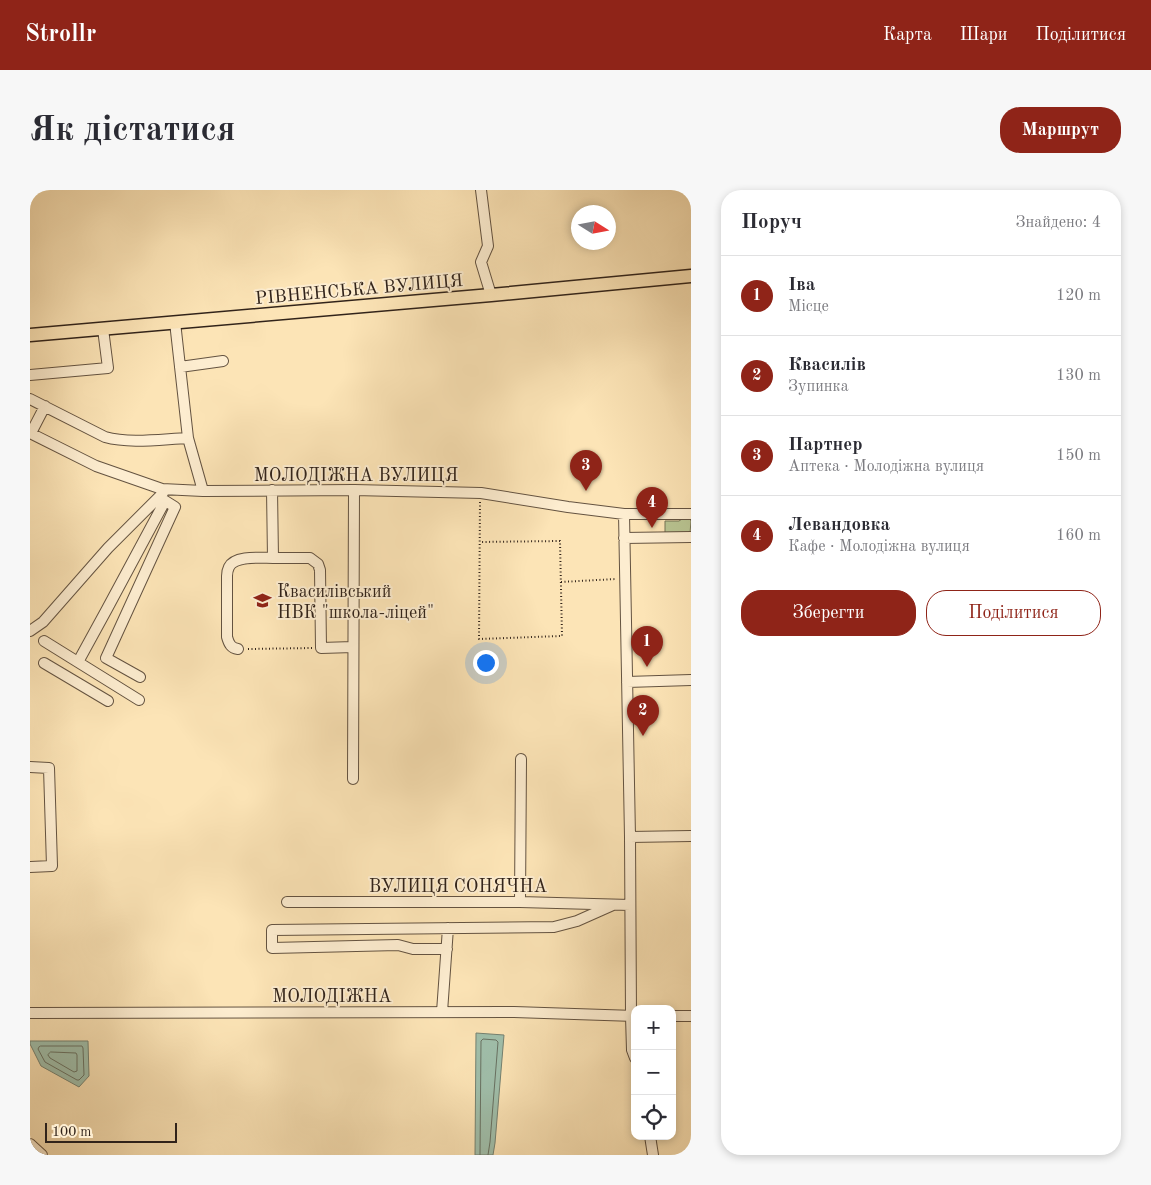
<!DOCTYPE html>
<html lang="uk">
<head>
<meta charset="utf-8">
<style>
  body { margin:0; font-family:"Old Standard TT",serif; background:#f7f7f7; color:#2b2b33 }
  .controls { position:absolute; right:15px; bottom:15px; display:grid; overflow:hidden; border-radius:10px; box-shadow:0 2px 8px #0003 }
  .controls button { width:45px; height:45px; display:grid; place-items:center; padding:0; border:0; border-bottom:1px solid #e1e1e2; background:#fff; color:#2b2b33; font:25px sans-serif }
  .compass { position:absolute; left:541px; top:15px; width:45px; height:45px; border-radius:50%; background:#fff; box-shadow:0 2px 8px #0003; rotate:101deg }
  .scale { position:absolute; left:15px; bottom:12px; width:132px; box-sizing:border-box; padding-left:5px; border:2px solid #31231a; border-top:0; font-size:14px; line-height:18px; white-space:nowrap; color:#31231a; -webkit-text-stroke:4px #fdedd0; paint-order:stroke }
  .you { position:absolute; left:455px; top:472px; width:18px; height:18px; margin:-12px; border:4px solid #fff; border-radius:50%; background:#1a73e8; box-shadow:0 0 0 8px #1a73e833 }
  .badge { display:grid; place-items:center; width:32px; height:32px; border-radius:50%; background:#8f2418; color:#fff; font-size:16px; font-weight:700 }
  .pin { position:absolute; translate:-50% -41px; filter:drop-shadow(0 1px 2px #0008) }
  .pin::after { content:''; position:absolute; top:26px; width:18px; height:15px; background:inherit; clip-path:polygon(0 0,100% 0,50% 100%) }
  .list { margin:0; padding:0; list-style:none }
  h2 { display:flex; justify-content:space-between; align-items:center; height:65px; margin:0; padding:0 20px; font-size:21px }
  h2 small { font-size:16px; font-weight:400; color:#7c7c81 }
  .list li { display:grid; grid-template-columns:32px 1fr auto; gap:15px; align-items:center; box-sizing:border-box; height:80px; padding:0 20px; border-top:1px solid #e1e1e2 }
  .list b { display:block; font-size:19px; white-space:nowrap }
  .list p { margin:0; font-size:16px; white-space:nowrap; color:#7c7c81 }
  .list em { font-size:16px; font-style:normal; color:#7c7c81 }
  .actions { display:flex; gap:10px; padding:15px 20px }
  .actions a { flex:1; padding:11px 0; border:1px solid #8f2418; border-radius:20px; text-align:center; font-size:18px; color:#8f2418 }
  .actions .main { background:#8f2418; color:#fff }
  .icon { flex:none; width:28px; height:28px; fill:none; stroke:currentColor; stroke-width:2; stroke-linecap:round; stroke-linejoin:round }
  .map { position:relative; flex:none; width:661px; height:965px; overflow:hidden; border-radius:20px }
  header { display:flex; align-items:center; gap:30px; box-sizing:border-box; height:70px; padding:0 25px; background:#8f2418; color:#fff }
  header strong { font-size:24px }
  nav { display:flex; gap:28px; margin-inline-start:auto; font-size:18px }
  .intro { display:flex; align-items:center; justify-content:space-between; box-sizing:border-box; height:120px; padding:0 30px }
  h1 { margin:0; font-size:35px }
  .button { padding:12px 22px; border-radius:20px; background:#8f2418; color:#fff; font-size:18px; font-weight:700 }
  main { display:flex; gap:30px; padding:0 30px }
  aside { flex:1; background:#fff; border-radius:20px; box-shadow:0 2px 8px #0003 }
  .map>svg:first-child { display:block }
  .green { fill:#b9c593; stroke:#757456 }
  .water { fill:#a0bfab; stroke:#748171 }
  .lines { fill:none; stroke-linecap:round; stroke-linejoin:round }
  .shore { stroke:#687162; stroke-width:1 }
  .minor-casing { stroke:#645341; stroke-width:12 }
  .major-casing { stroke:#31231a; stroke-width:15 }
  .path { stroke:#31231a; stroke-width:2; stroke-dasharray:1 2.5; stroke-linecap:butt }
  .minor { stroke:#fdedd0; stroke-width:10 }
  .major { stroke:#fce4b6; stroke-width:12 }
  .labels { text-anchor:middle; stroke-width:4; stroke-linejoin:round; paint-order:stroke }
  .street-label { font-size:18px; fill:#31231a; stroke:#fdedd0 }
  .poi-label { font-size:18px; fill:#31231a; stroke:#fdedd0; text-anchor:start }
</style>
</head>
<body>
<header>
<strong>Strollr</strong>
<nav><a>Карта</a><a>Шари</a><a>Поділитися</a></nav>
</header>
<div class="intro"><h1>Як дістатися</h1><a class="button">Маршрут</a></div>
<main>
<div class="map">
<svg width="661" height="965" viewBox="0 0 661 965">
  <rect width="100%" height="100%" fill="#fce4b6"/>
  <filter id="stains"><feTurbulence type="fractalNoise" baseFrequency=".004" numOctaves="4"/><feColorMatrix values="0 0 0 0 .2 0 0 0 0 .09 0 0 0 0 .02 0 0 0 .5 -.17"/></filter>
  <radialGradient id="worn" r=".72"><stop offset=".6" stop-color="#630" stop-opacity="0"/><stop offset="1" stop-color="#630" stop-opacity=".3"/></radialGradient>
  <path class="green" d="M659 328 661 331 660 343 635 344V331H649L652 329Z"/>
  <path class="water" d="M446 843 474 845 465 953 463 965H445Z
    M0 851H58L59 886 49 897 11 876 0 854Z"/>
  <g class="lines">
    <path class="shore" d="M11 856H52L53 858 54 885 49 890H47L15 872 8 859 9 857Z
      M21 862 46 863 47 865V881L44 882 20 868 18 865Z
      M450 965 451 851 453 849 466 850 468 852 460 952 458 965"/>
    <defs>
      <path id="minor" d="M451 0 458 56 451 72 461 105
        M145 132 158 248 173 301
        M150 177 193 171
        M0 185 78 178 73 139
        M0 209 75 247C100 254 132 249 158 248
        M0 243 66 276 132 299 173 301 324 300 451 303 538 317 594 324H661
        M1 243 15 216
        M242 300 243 368H280L288 374 290 380 291 458 323 457
        M594 324 600 647 601 826 602 860 605 868
        M594 348 661 347
        M0 441 13 432 78 358 133 303
        M14 451 109 510
        M208 459C201 458 199 454 197 447V386C197 384 198 379 199 377 205 365 231 368 243 368
        M48 472 77 419 135 311
        M14 473 78 511
        M110 487 76 468 145 317 129 307
        M597 492 661 490
        M0 577 19 578 22 676 0 677
        M323 589 324 300
        M600 647 661 646
        M257 712H490L600 715
        M490 712 491 569
        M417 759H383L368 755 242 758V740L524 737 547 731 583 715
        M412 822 418 738
        M0 823 484 822 605 826
        M642 826H661
        M620 946 623 965
        M0 954 12 965"/>
      <path id="major" d="M0 145 461 105 661 86"/>
    </defs>
    <use href="#minor" class="minor-casing"/>
    <use href="#major" class="major-casing"/>
    <path class="path" d="M450 312 449 449 532 446 530 351 450 352
      M531 392 586 389
      M218 459 283 458"/>
    <use href="#minor" class="minor"/>
    <use href="#major" class="major"/>
  </g>
  <defs>
    <symbol id="school-bare" viewBox="-9 -9 18 18"><path d="M0-5L7-2L0 1L-7-2ZM-4 1L0 2.5L4 1V4Q0 6-4 4Z" fill="#8f2418" stroke="#fdedd0" stroke-width="2.5" paint-order="stroke"/></symbol>
  </defs>
  <g fill-rule="evenodd">
    <use href="#school-bare" x="220" y="398" width="25" height="25"/>
  </g>
  <g class="labels">
    <g class="street-label">
      <text transform="translate(329 99) rotate(-5)" y="6">РІВНЕНСЬКА ВУЛИЦЯ</text>
      <text x="326" y="291">МОЛОДІЖНА ВУЛИЦЯ</text>
      <text x="428" y="702">ВУЛИЦЯ СОНЯЧНА</text>
      <text x="302" y="812">МОЛОДІЖНА</text>
    </g>
    <g class="poi-label">
      <text x="247" y="407">Квасилівський<tspan x="247" dy="21">НВК "школа-ліцей"</tspan></text>
    </g>
  </g>
  <rect width="100%" height="100%" filter="url(#stains)"/>
  <rect width="100%" height="100%" fill="url(#worn)"/>
</svg>
<div class="controls">
<button>+</button>
<button>−</button>
<button><svg class="icon" aria-label="locate" viewBox="0 0 24 24"><circle cx="12" cy="12" r="6"/><path d="M12 2v4M12 18v4M2 12h4M18 12h4"/></svg></button>
</div>
<svg class="compass" viewBox="-18 -18 36 36"><path d="M0-13l5 13h-10z" fill="#e53935"/><path d="M0 13l5-13h-10z" fill="#7c7c81"/></svg>
<div class="scale">100 m</div>
<div class="you"></div>
<div class="pin badge" style="left:617px;top:477px">1</div>
<div class="pin badge" style="left:613px;top:546px">2</div>
<div class="pin badge" style="left:556px;top:301px">3</div>
<div class="pin badge" style="left:622px;top:338px">4</div>
</div>
<aside>
<h2>Поруч<small>Знайдено: 4</small></h2>
<ul class="list">
<li><span class="badge">1</span><div><b>Іва</b><p>Місце</p></div><em>120 m</em></li>
<li><span class="badge">2</span><div><b>Квасилів</b><p>Зупинка</p></div><em>130 m</em></li>
<li><span class="badge">3</span><div><b>Партнер</b><p>Аптека · Молодіжна вулиця</p></div><em>150 m</em></li>
<li><span class="badge">4</span><div><b>Левандовка</b><p>Кафе · Молодіжна вулиця</p></div><em>160 m</em></li>
</ul>
<div class="actions"><a class="main">Зберегти</a><a>Поділитися</a></div>
</aside>
</main>
</body>
</html>
